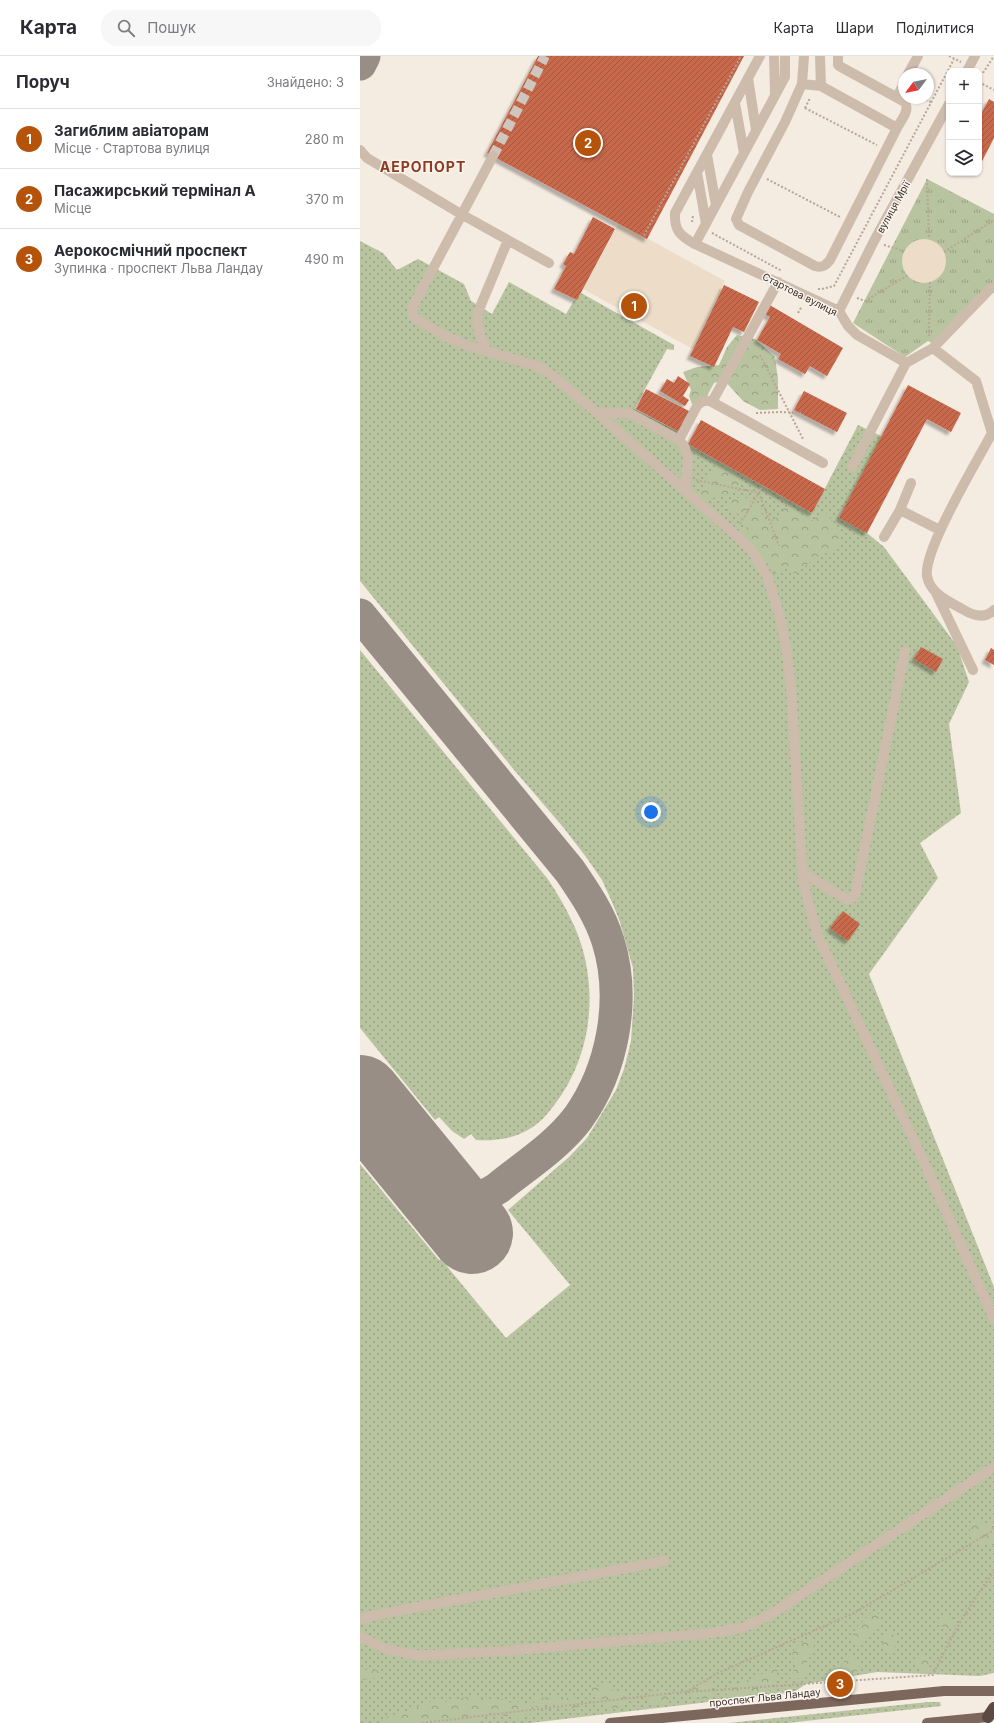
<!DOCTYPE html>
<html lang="uk">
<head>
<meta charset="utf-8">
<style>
  body { margin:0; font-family:Inter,sans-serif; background:#f7f7f7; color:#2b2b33 }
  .controls { position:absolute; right:12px; top:12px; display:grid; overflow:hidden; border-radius:8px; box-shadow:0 1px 3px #0004 }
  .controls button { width:36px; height:36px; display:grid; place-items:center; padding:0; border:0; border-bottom:1px solid #e1e1e2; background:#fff; color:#2b2b33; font:20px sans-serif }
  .compass { position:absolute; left:538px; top:12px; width:36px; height:36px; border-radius:50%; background:#fff; box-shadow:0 1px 3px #0004; rotate:238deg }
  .you { position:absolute; left:291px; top:756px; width:14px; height:14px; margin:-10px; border:3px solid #fff; border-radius:50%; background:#1a73e8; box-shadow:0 0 0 6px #1a73e833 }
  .badge { display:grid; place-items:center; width:26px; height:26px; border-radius:50%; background:#b45309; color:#fff; font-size:13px; font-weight:700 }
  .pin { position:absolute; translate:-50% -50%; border:2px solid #fff; box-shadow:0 1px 4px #0006 }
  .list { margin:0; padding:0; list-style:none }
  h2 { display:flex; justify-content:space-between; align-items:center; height:52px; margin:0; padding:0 16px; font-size:17px }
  h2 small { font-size:13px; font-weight:400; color:#7c7c81 }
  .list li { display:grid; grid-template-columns:26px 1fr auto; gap:12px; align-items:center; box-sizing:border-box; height:60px; padding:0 16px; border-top:1px solid #e1e1e2 }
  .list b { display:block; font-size:15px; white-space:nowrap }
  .list p { margin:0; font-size:13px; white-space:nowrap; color:#7c7c81 }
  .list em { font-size:13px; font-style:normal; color:#7c7c81 }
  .icon { flex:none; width:22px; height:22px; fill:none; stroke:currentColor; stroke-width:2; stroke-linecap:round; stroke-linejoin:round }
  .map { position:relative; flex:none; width:634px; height:1667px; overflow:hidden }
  header { display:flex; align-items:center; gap:24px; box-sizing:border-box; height:56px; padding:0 20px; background:#fff; border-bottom:1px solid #e1e1e2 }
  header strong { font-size:19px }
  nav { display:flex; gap:22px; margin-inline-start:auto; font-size:14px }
  .search { width:280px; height:36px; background:#f7f7f7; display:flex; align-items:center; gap:10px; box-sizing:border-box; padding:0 14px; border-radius:16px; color:#7c7c81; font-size:15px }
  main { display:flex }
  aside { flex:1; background:#fff }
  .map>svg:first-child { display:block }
  .grass { fill:url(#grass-dots) }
  .forest { fill:url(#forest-crowns) }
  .park { fill:url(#park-tufts) }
  .plaza { fill:#ecdcc8 }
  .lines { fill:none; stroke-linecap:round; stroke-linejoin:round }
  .taxiway { stroke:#988e86; stroke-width:33 }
  .runway { stroke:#988e86; stroke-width:82 }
  .building { fill:url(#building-hatch); filter:url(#shadow) }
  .minor-tunnel { stroke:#cfc6bd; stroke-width:10; stroke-dasharray:10 5; stroke-linecap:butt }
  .path { stroke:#b9a596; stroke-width:2; stroke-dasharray:2 2; stroke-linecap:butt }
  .minor { stroke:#cdbbac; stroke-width:10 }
  .major { stroke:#7d675c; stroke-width:10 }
  .highway { stroke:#5c4a42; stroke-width:12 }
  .labels { text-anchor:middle; stroke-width:3; stroke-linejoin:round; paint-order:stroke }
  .street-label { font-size:10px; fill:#3b302b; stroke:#fbf5ee }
  .district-label { font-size:14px; font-weight:bold; letter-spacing:1px; fill:#8c3b22; stroke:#fbf5ee }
</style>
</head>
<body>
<header>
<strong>Карта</strong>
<div class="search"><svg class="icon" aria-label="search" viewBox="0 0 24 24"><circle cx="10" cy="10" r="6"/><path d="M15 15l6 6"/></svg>Пошук</div>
<nav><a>Карта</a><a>Шари</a><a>Поділитися</a></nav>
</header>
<main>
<aside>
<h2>Поруч<small>Знайдено: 3</small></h2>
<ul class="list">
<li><span class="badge">1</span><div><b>Загиблим авіаторам</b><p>Місце · Стартова вулиця</p></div><em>280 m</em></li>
<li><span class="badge">2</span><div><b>Пасажирський термінал A</b><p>Місце</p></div><em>370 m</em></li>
<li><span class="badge">3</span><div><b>Аерокосмічний проспект</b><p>Зупинка · проспект Льва Ландау</p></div><em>490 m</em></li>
</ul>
</aside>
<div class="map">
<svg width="634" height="1667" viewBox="0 0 634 1667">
  <defs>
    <pattern id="grass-dots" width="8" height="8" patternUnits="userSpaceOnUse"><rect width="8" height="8" fill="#b8c4a0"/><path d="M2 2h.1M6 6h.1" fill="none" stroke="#97a083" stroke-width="1.8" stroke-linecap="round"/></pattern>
    <pattern id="forest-crowns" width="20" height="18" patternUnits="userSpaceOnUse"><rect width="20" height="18" fill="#b8c4a0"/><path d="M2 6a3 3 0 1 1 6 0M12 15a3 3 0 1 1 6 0" fill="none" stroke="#97a083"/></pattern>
    <pattern id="park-tufts" width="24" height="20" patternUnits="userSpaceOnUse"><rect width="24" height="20" fill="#b8c4a0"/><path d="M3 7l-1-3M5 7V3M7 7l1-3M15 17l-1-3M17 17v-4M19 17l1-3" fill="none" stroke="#97a083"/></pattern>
    <pattern id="building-hatch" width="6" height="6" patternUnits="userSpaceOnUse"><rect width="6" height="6" fill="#c8694b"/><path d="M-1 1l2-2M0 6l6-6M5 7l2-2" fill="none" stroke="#a4573f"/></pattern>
    <filter id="shadow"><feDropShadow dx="-3.5" dy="3.5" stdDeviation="1" flood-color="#0004"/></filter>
  </defs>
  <rect width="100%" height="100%" fill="#f4ebe1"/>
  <path class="grass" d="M0 185 23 197 37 214 58 203 104 228 111 245 132 258 149 226 206 258 215 243 217 244 221 237 314 289V294L307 293 274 353 321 377 328 388 452 457 498 369 521 380 507 477 524 491 597 590 609 626 589 668 601 757 560 787 578 822 509 918 634 1231V1617L620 1620 517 1616 446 1628 434 1636 170 1667H0V1108L79 1204 81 1203 146 1282 210 1229 148 1154 209 1101 227 1082 256 1034 264 1013 271 985 274 940 273 912 260 866 252 846 242 824 226 801 203 771 155 715 0 525Z
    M0 594 187 822C206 850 222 880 227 913 235 961 224 1010 195 1048 187 1059 178 1069 166 1075 151 1083 133 1085 116 1084L111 1078 104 1083 92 1075 79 1061 75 1064 0 972Z
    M568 1646H580L581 1650 427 1667H369Z"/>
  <path class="forest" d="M377 279 395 283 415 301 418 324V353L400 354 383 345 364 324 354 327 346 342 332 348 329 340 331 334 323 316 337 311 359 309 367 291Z
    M361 409 368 416 382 425 377 436 341 445C342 425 346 421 361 409Z
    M385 441 400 454 406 466 420 461 424 450 453 464 465 456 475 468 482 486 476 493 455 502 436 518 426 511 413 518 405 505 380 478 387 471 379 458 366 454 371 443Z
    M616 1463 628 1469 634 1468V1490L614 1486 610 1474Z
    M513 1555 520 1559 519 1570C512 1576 504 1580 498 1588L494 1587 492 1583 495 1573Z
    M588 1558 596 1565 594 1571 585 1573 580 1568 582 1561Z
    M529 1575 535 1580V1589L530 1596 522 1592 524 1580Z
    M454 1583C455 1594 451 1600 445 1609L449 1615 434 1625 430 1622 437 1607 432 1599C436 1587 443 1584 454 1583Z
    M564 1599 570 1607 569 1613 565 1616C558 1613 555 1610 556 1603Z
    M491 1600 499 1608 497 1616 489 1621 483 1618 481 1612 483 1606Z
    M411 1609 416 1611C420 1619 415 1627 411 1634L378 1640 362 1637 370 1629 386 1625 406 1616Z
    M5 1614H21L18 1622 0 1624V1615Z
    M249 1626 251 1634 262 1635 267 1644 263 1651 255 1653 245 1649 243 1643 233 1639 231 1633Z
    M336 1626H349L354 1629V1637L345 1644 330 1638Z
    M299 1633 308 1635V1644C302 1649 297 1651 290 1648L288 1642 292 1634Z
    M176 1638 186 1643 197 1638 203 1644 212 1640 217 1644 218 1651 208 1653H198L197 1647 176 1651 173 1644Z
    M111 1640 130 1645 142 1643 152 1647 161 1645 173 1651 175 1658 162 1659 157 1664 152 1660C141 1662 137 1654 126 1655L118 1667H23L26 1661C44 1657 60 1649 78 1643L85 1646Z"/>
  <path class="park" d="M567 123 634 158V231L575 289 568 285 545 301 493 267Z"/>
  <path class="plaza" d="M259 167 365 225 333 293 223 233Z
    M542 205a22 22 0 1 1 44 0a22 22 0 1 1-44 0Z"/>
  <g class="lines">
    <path class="taxiway" d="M0 8 4 0
      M0 559 210 815C225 837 240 859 248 885 266 943 253 1013 218 1062 197 1090 165 1110 138 1132 103 1156 85 1134 59 1112"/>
    <path class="runway" d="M0 1040 112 1177"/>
  </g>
  <path class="building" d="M178 0H384L287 183 127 97Z
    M629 43 634 46V82L619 111V62Z
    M233 161 255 173 217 244 194 233 206 210 203 208 210 196 214 198Z
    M364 229 399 246 384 276 373 271 354 311 330 300Z
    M408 248 483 292 467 320 450 310 445 318 418 303 421 298 397 284 410 261 403 257Z
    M318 320 330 328 323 340 329 344 325 350 300 335 307 323 314 327Z
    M548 329 601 357 591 376 567 363 507 477 479 462Z
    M286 333 331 356 321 377 276 353Z
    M444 335 487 357 477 376 434 354Z
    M341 364 465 433 452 457 328 388Z
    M561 591 583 603 576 616 554 603Z
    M631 592 634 594V609L625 604Z
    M483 855 500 868 488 885 470 872Z"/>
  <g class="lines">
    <path class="minor-tunnel" d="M133 100 185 0"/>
    <path class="path" d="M589 0 601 6
      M623 17 634 0
      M619 26 634 34
      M562 42 571 46
      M445 52 517 89
      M445 52 450 42
      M407 123 480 161
      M567 123 569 183
      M332 166 333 159
      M352 177 422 215
      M282 183 381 0
      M524 189 544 195
      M584 196 634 164
      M458 233H462L474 230 594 3
      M497 242 505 245 548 219
      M438 257 442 250
      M569 280 570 226
      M400 299 443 383
      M396 357 421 356 441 357
      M336 424 399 437 419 490
      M380 468 403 430
      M326 1636 358 1617 494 1557 634 1474
      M62 1667 312 1637 573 1619C590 1583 609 1548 634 1516"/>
    <path class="minor" d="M400 0 315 157C314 174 320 180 335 188L479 255 488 270 497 279 546 307 573 292 616 325 632 377 634 376
      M414 0 415 37
      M460 0 461 30
      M478 0V9L481 11 545 46C550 55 541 64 537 72
      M607 15 615 0
      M548 18 558 0
      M388 22 396 74
      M442 28 461 30 537 72 470 204C465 210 462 212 455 210L379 169 376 163 388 136 425 66 442 28 444 0
      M537 41 544 27
      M375 47 384 97
      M0 94 7 102 101 158 189 207
      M347 99 356 149
      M133 100 52 252 53 259 56 263 87 281 109 290 177 310 192 319 236 356 379 482 392 495 407 520 420 561 426 590 431 632 443 826 457 878 564 1106 634 1263
      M337 116 346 168
      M335 188 425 21V0
      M479 255 514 185 589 48
      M573 292 629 234 634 231
      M127 295C120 281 116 271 118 256L148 184
      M352 346 418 226
      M236 356 271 358 319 384 325 392 328 403 325 435
      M632 377C618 404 563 494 567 520 570 538 590 546 604 554 614 560 625 563 634 554
      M319 384 337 350C341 345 346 343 352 346L463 407
      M492 411 546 307
      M540 454 551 427
      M524 481 540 454 580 474
      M576 537 613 614
      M442 816 486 843 489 844 495 839 545 595
      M0 1564 10 1560 304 1505
      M0 1581 29 1594 57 1599H71L146 1595 352 1577 382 1572 410 1559 634 1411"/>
    <path class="major" d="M250 1667 584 1635H634
      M567 1667 628 1661"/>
    <path class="highway" d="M628 1661 634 1652"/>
  </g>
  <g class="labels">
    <g class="street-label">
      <text transform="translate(533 151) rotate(-61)" y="4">вулиця Мрії</text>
      <text transform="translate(440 238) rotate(27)" y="4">Стартова вулиця</text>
      <text transform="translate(405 1641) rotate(-6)" y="4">проспект Льва Ландау</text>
    </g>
    <g class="district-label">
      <text x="63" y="116">АЕРОПОРТ</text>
    </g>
  </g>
</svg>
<div class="controls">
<button>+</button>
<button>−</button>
<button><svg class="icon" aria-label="layers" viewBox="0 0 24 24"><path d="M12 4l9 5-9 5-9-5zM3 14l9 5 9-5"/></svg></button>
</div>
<svg class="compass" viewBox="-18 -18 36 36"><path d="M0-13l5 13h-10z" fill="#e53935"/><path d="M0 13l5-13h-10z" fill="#7c7c81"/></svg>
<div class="you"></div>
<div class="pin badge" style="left:274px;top:250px">1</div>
<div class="pin badge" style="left:228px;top:87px">2</div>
<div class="pin badge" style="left:480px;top:1628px">3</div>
</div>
</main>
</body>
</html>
